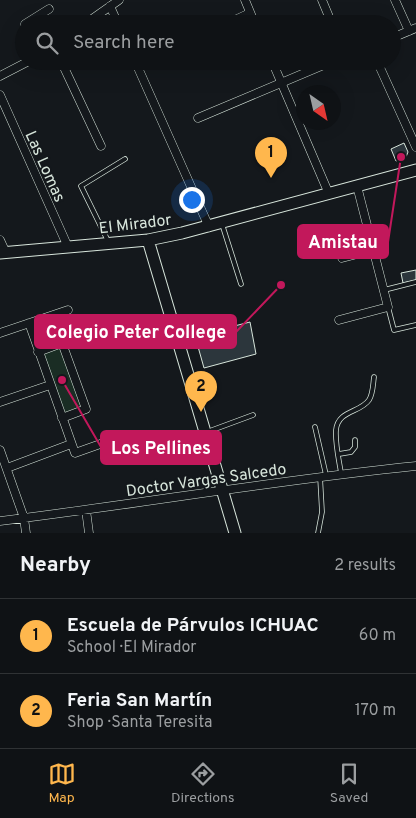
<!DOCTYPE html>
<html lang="en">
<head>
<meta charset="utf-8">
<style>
  body { margin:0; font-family:Overpass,sans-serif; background:#1d2022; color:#f1f3f6 }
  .compass { position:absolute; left:296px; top:85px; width:45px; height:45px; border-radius:50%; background:#0f1215; box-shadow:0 5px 20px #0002; rotate:146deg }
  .you { position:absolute; left:191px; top:199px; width:18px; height:18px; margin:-12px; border:4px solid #fff; border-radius:50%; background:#1a73e8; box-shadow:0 0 0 8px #1a73e833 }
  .badge { display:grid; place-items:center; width:32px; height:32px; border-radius:50%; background:#ffb74d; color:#111; font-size:16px; font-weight:700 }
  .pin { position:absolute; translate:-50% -41px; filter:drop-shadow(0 1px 2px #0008) }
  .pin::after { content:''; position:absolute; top:26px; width:18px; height:15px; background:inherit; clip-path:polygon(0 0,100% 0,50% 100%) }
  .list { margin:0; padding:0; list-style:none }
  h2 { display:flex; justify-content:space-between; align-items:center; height:65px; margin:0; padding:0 20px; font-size:21px }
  h2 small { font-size:16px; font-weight:400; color:#9b9ea0 }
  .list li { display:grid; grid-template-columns:32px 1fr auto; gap:15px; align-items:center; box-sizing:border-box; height:75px; padding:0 20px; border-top:1px solid #2f3234 }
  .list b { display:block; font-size:19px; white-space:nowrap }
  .list p { margin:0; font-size:16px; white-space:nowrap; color:#9b9ea0 }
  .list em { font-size:16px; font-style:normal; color:#9b9ea0 }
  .icon { flex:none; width:28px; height:28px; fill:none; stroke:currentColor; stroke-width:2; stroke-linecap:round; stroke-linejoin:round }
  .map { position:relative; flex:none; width:416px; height:533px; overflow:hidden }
  .search { position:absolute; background:#0f1215; box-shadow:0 5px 20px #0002; left:15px; right:15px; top:15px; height:55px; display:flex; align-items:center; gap:12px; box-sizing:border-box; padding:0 18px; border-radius:28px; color:#9b9ea0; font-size:19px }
  .sheet { height:215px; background:#0f1215 }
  nav { display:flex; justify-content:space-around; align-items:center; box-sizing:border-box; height:70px; border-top:1px solid #2f3234; background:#0f1215; font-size:14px; color:#9b9ea0 }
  nav a { display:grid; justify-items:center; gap:2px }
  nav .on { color:#ffb74d }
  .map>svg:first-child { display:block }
  .green { fill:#1a2d24; stroke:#939e99 }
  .building { fill:#2c363c; stroke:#d8e6dc }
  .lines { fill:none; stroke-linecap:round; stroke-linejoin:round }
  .lane-casing { stroke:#d8e6dc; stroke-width:5.5 }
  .street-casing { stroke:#d8e6dc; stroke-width:9 }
  .secondary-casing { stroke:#d8e6dc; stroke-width:13 }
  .lane { stroke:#14181c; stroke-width:4 }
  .street { stroke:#14181c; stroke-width:8 }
  .secondary { stroke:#14181c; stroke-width:11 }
  .labels { text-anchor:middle; stroke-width:4; stroke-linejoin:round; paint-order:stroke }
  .street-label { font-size:16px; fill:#d8e6dc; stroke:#14181c }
  .leader { fill:none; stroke:#c2185b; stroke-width:2 }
  .callout-dot { fill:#c2185b; stroke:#14181c; stroke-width:2 }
  .callout { fill:#c2185b; stroke:#c2185b; stroke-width:2 }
  .callout-label { font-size:18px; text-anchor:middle; font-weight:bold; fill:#fff }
</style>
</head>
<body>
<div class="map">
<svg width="416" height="533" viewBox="0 0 416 533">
  <rect width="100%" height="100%" fill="#14181c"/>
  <path class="green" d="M61 344 85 409 62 417 39 352Z"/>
  <path class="building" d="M404 143 408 152 406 157 396 161 391 149Z
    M416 270V280L403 283 401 273Z
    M250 322 256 354 204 368 195 336Z"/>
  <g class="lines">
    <defs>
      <path id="lane" d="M222 224 241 284
        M108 241 81 186 125 159
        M384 290 416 282
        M388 307 394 330 416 325
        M315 427 326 475
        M207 432 253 415
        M339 454 351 452 355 447V440
        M341 473C339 460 335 444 336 430 338 410 360 413 369 400 373 394 373 384 374 377
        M318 533 322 512 320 476"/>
      <path id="street" d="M245 0 255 24
        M322 0 332 24
        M395 0 409 31
        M110 6 118 24
        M25 24 49 9
        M85 24 119 0
        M226 24 250 13
        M392 38 416 28
        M61 61 101 146
        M135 61 209 227
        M272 61 329 194
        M377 61 416 147
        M0 76 29 61
        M0 95 68 247
        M198 118 333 61
        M0 240 6 253
        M342 258 373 250
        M339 320 388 307 357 186
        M29 323 75 453 120 437
        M0 333 68 310
        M38 352 62 343 86 409 62 418
        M0 402 50 385
        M0 450 24 518 26 533
        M7 468 71 444
        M86 510 89 533
        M0 521C139 504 277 480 416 466"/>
      <path id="secondary" d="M148 240 235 533
        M0 253 148 240 182 233 416 170"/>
    </defs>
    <use href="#lane" class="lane-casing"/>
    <use href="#street" class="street-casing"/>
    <use href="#secondary" class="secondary-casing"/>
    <use href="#lane" class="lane"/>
    <use href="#street" class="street"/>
    <use href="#secondary" class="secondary"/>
  </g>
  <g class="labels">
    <g class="street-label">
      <text transform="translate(46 166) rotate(66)" y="6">Las Lomas</text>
      <text transform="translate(135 223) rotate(-7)" y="6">El Mirador</text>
      <text transform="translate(206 479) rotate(-8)" y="6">Doctor Vargas Salcedo</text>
    </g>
  </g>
  <path class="leader" d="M401 157L388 242M281 285L236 332M62 380L101 447"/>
  <g class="callout-dot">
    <circle cx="401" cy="157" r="5"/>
    <circle cx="281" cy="285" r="5"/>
    <circle cx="62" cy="380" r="5"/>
  </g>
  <g class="callout">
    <rect x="298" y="225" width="90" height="33" rx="5"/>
    <rect x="35" y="315" width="201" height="33" rx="5"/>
    <rect x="101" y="431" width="120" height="33" rx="5"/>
  </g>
  <g class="callout-label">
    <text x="343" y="248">Amistau</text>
    <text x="136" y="338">Colegio Peter College</text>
    <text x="161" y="454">Los Pellines</text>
  </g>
</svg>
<svg class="compass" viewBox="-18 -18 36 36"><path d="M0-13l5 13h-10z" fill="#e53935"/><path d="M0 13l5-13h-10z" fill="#9b9ea0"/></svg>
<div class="you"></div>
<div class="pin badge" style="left:271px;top:178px">1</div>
<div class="pin badge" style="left:201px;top:412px">2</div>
<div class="search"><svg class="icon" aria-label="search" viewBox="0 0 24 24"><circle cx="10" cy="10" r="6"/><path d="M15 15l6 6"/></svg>Search here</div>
</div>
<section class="sheet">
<h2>Nearby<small>2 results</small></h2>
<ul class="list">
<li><span class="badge">1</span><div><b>Escuela de Párvulos ICHUAC</b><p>School · El Mirador</p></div><em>60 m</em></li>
<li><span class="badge">2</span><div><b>Feria San Martín</b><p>Shop · Santa Teresita</p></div><em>170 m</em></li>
</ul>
</section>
<nav>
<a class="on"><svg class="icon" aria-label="map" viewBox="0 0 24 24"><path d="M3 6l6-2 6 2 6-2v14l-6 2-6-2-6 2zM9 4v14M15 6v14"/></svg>Map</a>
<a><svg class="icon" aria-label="directions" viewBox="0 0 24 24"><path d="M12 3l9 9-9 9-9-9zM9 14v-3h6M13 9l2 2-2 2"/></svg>Directions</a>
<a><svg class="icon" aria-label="saved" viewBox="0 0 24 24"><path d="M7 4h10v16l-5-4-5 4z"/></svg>Saved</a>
</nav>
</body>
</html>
